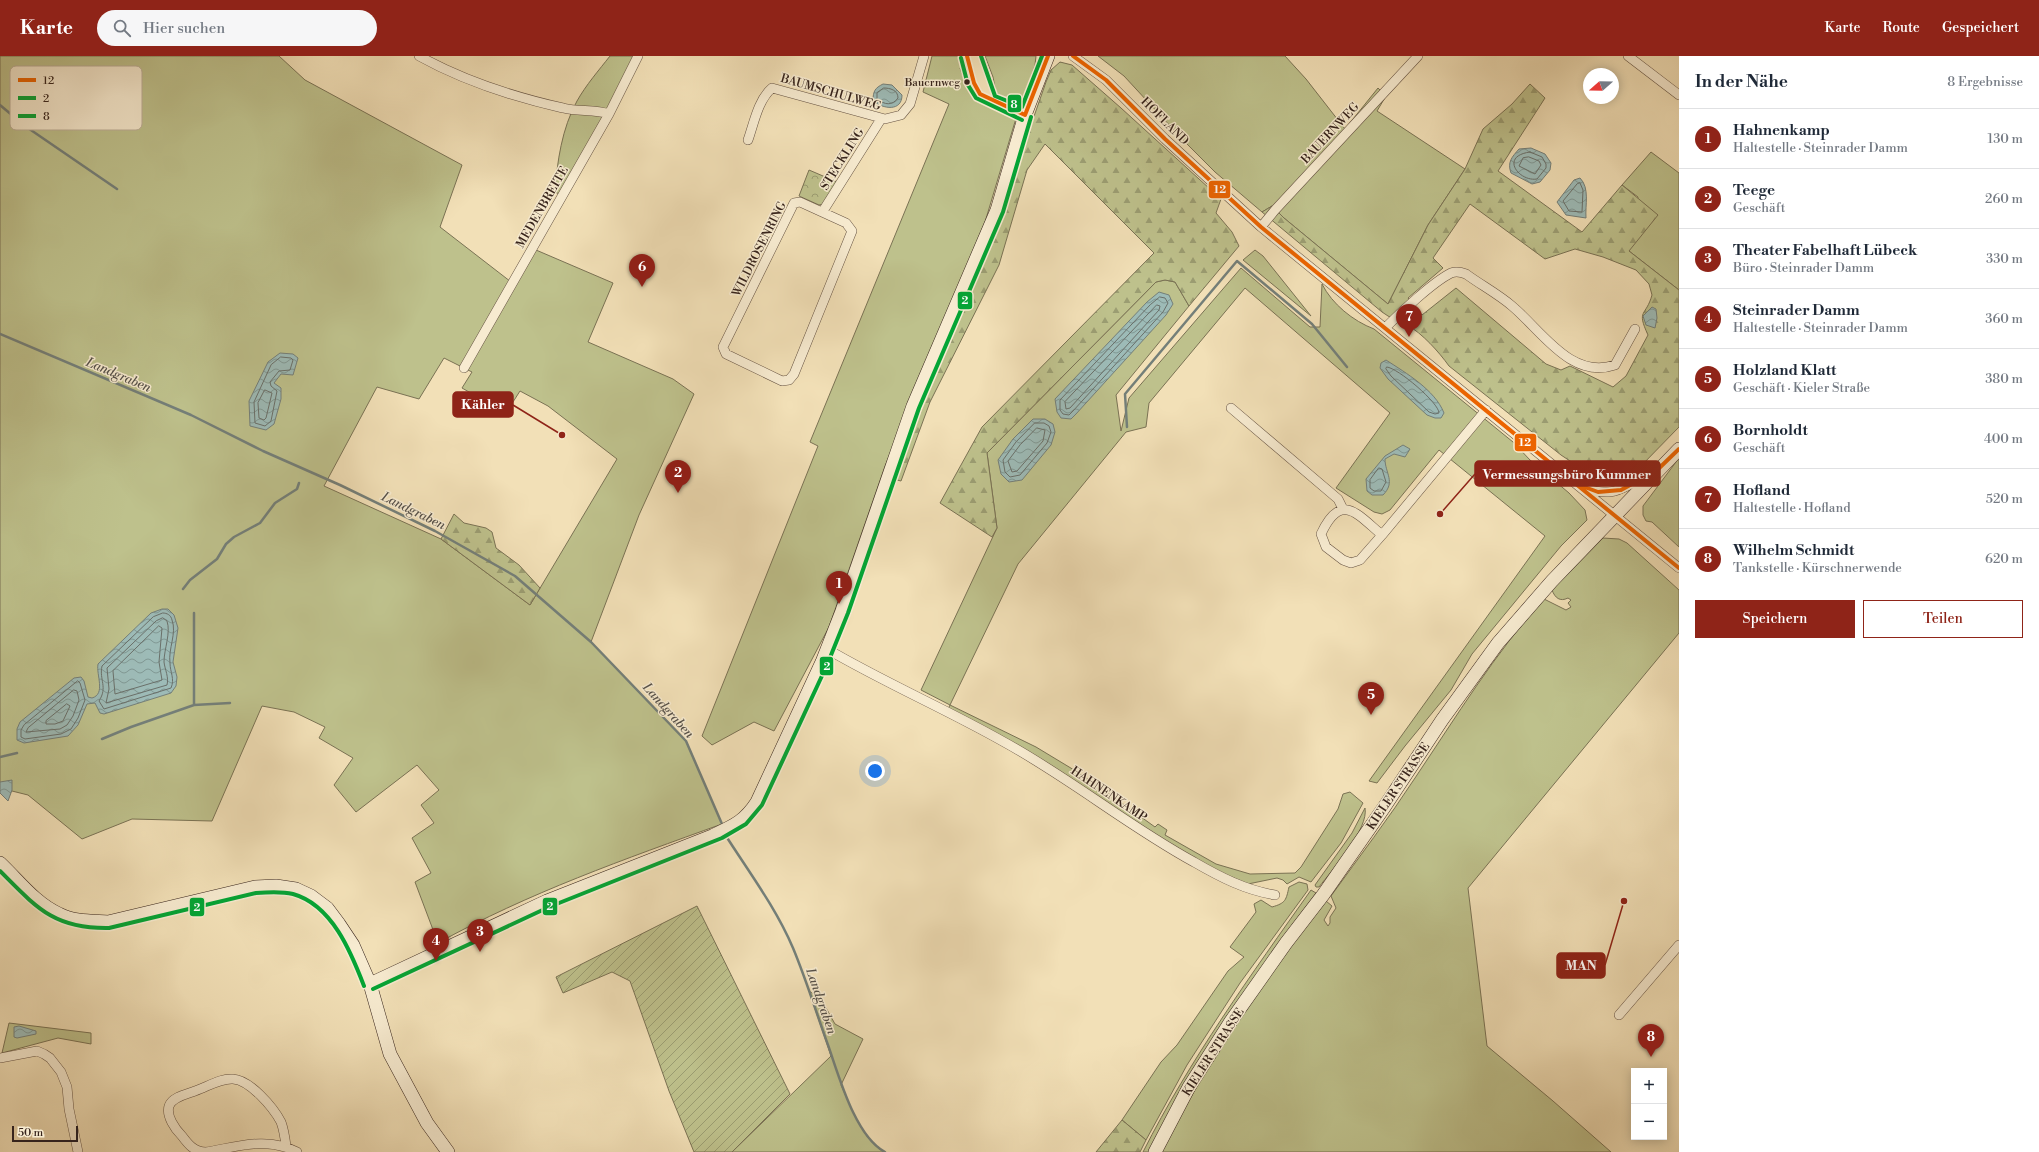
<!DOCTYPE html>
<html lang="de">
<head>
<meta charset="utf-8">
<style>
  body { margin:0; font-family:"Libre Bodoni",serif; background:#f6f6f7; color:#1f2937 }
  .controls { position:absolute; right:12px; bottom:12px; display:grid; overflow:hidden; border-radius:0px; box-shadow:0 2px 10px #0003 }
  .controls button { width:36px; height:36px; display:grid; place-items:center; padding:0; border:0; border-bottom:1px solid #e0e1e3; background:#fff; color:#1f2937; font:20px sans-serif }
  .compass { position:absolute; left:1583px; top:12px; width:36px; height:36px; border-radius:50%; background:#fff; box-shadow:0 2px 10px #0003; rotate:250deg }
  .scale { position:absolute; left:12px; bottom:10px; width:66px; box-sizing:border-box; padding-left:4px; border:2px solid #37241c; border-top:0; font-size:11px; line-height:14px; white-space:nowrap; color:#37241c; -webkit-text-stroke:3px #f7ebd0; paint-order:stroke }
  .you { position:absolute; left:875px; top:715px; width:14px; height:14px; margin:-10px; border:3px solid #fff; border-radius:50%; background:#1a73e8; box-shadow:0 0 0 6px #1a73e833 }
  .badge { display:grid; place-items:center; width:26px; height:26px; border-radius:50%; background:#8f2418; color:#fff; font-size:13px; font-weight:700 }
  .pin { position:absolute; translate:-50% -33px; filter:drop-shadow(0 1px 2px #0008) }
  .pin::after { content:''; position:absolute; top:21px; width:14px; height:12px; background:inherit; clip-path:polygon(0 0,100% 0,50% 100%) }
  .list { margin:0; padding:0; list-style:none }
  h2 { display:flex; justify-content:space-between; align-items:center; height:52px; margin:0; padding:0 16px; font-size:17px }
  h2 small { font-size:13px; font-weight:400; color:#747a83 }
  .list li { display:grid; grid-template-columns:26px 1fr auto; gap:12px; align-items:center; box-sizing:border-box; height:60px; padding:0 16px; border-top:1px solid #e0e1e3 }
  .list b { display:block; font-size:15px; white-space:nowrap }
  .list p { margin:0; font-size:13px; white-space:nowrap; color:#747a83 }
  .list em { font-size:13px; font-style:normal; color:#747a83 }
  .actions { display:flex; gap:8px; padding:12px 16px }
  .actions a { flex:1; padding:9px 0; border:1px solid #8f2418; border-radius:0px; text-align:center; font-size:14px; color:#8f2418 }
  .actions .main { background:#8f2418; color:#fff }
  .icon { flex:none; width:22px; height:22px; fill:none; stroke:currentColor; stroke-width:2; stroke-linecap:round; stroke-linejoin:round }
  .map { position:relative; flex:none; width:1679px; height:1096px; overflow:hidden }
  header { display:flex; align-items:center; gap:24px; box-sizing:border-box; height:56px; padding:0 20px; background:#8f2418; color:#fff }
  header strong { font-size:19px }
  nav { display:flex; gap:22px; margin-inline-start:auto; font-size:14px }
  .search { width:280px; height:36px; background:#f6f6f7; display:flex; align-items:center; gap:10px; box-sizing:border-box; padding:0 14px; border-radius:22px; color:#747a83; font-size:15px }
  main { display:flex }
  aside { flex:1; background:#fff }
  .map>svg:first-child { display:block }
  .grass { fill:#bec18c; stroke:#7a7254; fill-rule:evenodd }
  .forest { fill:url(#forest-firs); stroke:#7a7254; fill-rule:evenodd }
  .park { fill:url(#park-crowns); stroke:#7a7254 }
  .garden { fill:url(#garden-furrows); stroke:#7a7254 }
  .water { fill:url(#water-waves); stroke:#747f79 }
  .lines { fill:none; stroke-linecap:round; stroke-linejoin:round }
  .shore { stroke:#6a706a; stroke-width:1 }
  .stream { stroke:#747f79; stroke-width:2.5 }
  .minor-casing { stroke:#665343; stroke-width:10 }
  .secondary-casing { stroke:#37241c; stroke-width:14 }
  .minor { stroke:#f7ebd0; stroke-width:9 }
  .secondary { stroke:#f7ebd0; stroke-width:13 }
  .bus-1-casing { stroke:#f7ebd0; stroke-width:7 }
  .bus-2-casing { stroke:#f7ebd0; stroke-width:7 }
  .bus-3-casing { stroke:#f7ebd0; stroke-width:7 }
  .bus-1 { stroke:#ec6400; stroke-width:4 }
  .bus-2 { stroke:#04a535; stroke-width:4 }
  .bus-3 { stroke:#04a535; stroke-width:4 }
  .bus-dot { fill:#37241c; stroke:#f7ebd0; stroke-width:1.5 }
  .labels { text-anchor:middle; stroke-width:3; stroke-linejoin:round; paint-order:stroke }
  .bus-label { font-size:11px; fill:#37241c; stroke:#f7ebd0; text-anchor:end }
  .street-label { font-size:12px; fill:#37241c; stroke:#f7ebd0 }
  .water-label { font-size:13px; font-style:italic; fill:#56514a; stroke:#f7ebd0 }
  .key { fill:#f7ebd0; stroke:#bdaf9a; stroke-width:1 }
  .key-label { font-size:11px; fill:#37241c }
  .leader { fill:none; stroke:#8f2418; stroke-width:1.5 }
  .callout-dot { fill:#8f2418; stroke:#f7ebd0; stroke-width:1.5 }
  .callout { fill:#8f2418; stroke:#8f2418; stroke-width:1.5 }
  .callout-label { font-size:13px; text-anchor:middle; font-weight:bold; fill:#fff }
  .line-badge { stroke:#f7ebd0; stroke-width:1.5 }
  .badge-label { font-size:11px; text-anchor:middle; font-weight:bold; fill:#fff }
</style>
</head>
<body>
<header>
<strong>Karte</strong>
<div class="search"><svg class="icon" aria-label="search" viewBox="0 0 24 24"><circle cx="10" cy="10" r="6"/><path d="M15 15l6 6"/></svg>Hier suchen</div>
<nav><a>Karte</a><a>Route</a><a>Gespeichert</a></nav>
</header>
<main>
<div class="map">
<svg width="1679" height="1096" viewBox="0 0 1679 1096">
  <defs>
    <pattern id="forest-firs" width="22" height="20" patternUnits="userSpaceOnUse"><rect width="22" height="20" fill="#bec18c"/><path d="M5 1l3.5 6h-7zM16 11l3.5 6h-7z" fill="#9b9d72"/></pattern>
    <pattern id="park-crowns" width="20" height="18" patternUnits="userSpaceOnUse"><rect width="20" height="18" fill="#bec18c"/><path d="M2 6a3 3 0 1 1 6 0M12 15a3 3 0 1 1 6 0" fill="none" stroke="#9b9d72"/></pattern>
    <pattern id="garden-furrows" width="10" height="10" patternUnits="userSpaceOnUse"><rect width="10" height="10" fill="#bec18c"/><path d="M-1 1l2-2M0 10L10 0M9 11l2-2" fill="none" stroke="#9b9d72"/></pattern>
    <pattern id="water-waves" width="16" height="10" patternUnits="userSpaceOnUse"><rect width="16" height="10" fill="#9dbbb7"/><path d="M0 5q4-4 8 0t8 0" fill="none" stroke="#819894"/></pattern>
  </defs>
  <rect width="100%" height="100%" fill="#f2e0b7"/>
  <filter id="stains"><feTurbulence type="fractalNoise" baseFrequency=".005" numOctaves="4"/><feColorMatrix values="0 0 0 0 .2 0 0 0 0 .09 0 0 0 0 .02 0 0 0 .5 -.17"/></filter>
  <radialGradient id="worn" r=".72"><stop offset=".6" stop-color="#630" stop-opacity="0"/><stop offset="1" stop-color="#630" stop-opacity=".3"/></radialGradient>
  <path class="grass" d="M0 0H279L305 24 462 109 440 171 515 229 536 194 613 227 588 286 673 323 694 338 639 459 591 586 686 685 722 768C625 803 528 837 438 887L415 826 431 817 412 782 434 767 421 749 439 734 417 709 356 756 334 729 353 702 319 682 325 671 294 656 262 650 212 765 132 763 82 783 28 739 0 732ZM444 302 472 316 462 332 506 357 520 335 548 350 617 403 530 549 441 483 324 430 377 331 419 343Z
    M610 0H634L611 47 559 138 555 136C557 106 562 72 577 45 586 29 599 14 610 0Z
    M932 0H961L962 10 960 12 967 32 969 31C978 50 1000 53 1017 59L985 166 885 410 829 571 774 675 754 666 712 689 702 680 818 390 810 386 949 48 923 36Z
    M985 0H1036L1035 9 1023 44 1012 45 996 37 993 21Z
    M1098 0H1285L1306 23 1345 73 1378 32 1386 40 1377 55 1465 113 1428 169 1388 248 1284 162 1272 150 1262 156 1215 116 1184 85 1124 20Z
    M1651 96 1679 117V234L1629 195 1638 141 1622 129Z
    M1255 194 1263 200 1311 260 1243 204Z
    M1241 212 1310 271H1320L1322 228C1332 248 1353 265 1374 273L1513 386 1530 404 1569 437 1585 454 1587 464 1561 490 1472 598 1451 634 1405 690 1377 727 1369 725 1545 480 1439 394 1390 454 1382 458 1374 456 1336 432 1390 357 1245 232 1149 347 1146 371 1126 376 1018 508 950 649 1036 691 1084 720 1155 771 1158 768 1167 774 1165 779 1216 808 1250 818 1295 817 1301 811 1338 753 1343 738 1350 736 1363 747 1341 787 1311 826 1299 821 1287 828 1283 824 1277 822 1248 828 1199 807 948 653 950 649 921 634 997 472 987 397 1156 226 1165 224 1175 226 1189 250 1116 339 1121 375 1129 342Z
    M1679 402V491L1652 466 1646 465 1643 459V450Z
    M1603 482 1619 483 1627 487 1679 534V577L1468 832 1487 990 1553 1045 1611 1096H1160L1214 1000 1289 890 1326 845 1332 850 1324 864 1328 870 1330 867V861L1336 852 1331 840C1359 801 1389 762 1415 722 1456 661 1495 597 1544 543L1566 554 1571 551 1568 547 1571 544 1568 542C1560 546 1555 542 1552 534Z
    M1365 752C1369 773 1332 814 1319 831H1316L1315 829 1352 777Z
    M1299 826 1307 828 1308 834 1240 927 1187 1009 1146 1084 1122 1064 1161 1006 1177 989 1228 915 1244 901 1230 891 1256 856 1254 848 1261 844 1272 851C1286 847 1286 844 1289 831Z
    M1311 834 1316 837 1280 885 1150 1096H1143C1190 1003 1251 919 1311 834Z
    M809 935 821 943 835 968 863 983 841 1029C851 1051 862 1083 884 1096H732L831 1000Z
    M9 967 91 977V988L58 982 2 997Z"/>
  <path class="forest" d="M1060 6 1072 9 1121 52 1221 143 1216 157 1232 176 1239 190 1189 250 1175 226 1165 224 1156 226 987 397 997 472 992 481 940 447 982 371 1154 197 1045 88 1027 114 999 209 930 346 901 425 893 423 906 376 1003 149 1046 26 1051 14Z
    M1530 28 1545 42 1498 115 1582 176 1622 129 1658 159 1629 195 1679 234V371L1639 412 1621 423 1605 422 1585 415 1561 399 1449 310C1439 296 1422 277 1407 269 1398 265 1390 262 1382 256L1262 156 1272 150 1284 162 1388 248 1428 169 1465 113 1483 73 1512 48ZM1470 148 1545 203 1575 193 1603 201 1636 214 1649 228 1652 239C1646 261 1636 253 1648 279L1626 320 1613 331 1570 310 1561 314 1546 308 1456 232 1422 259 1408 242 1443 212 1433 202Z
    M454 458 464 467 486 472 492 476 496 492 519 509 540 532 530 549 441 483Z
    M1122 1064 1146 1084 1140 1096H1096Z"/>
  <path class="park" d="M809 114 837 126 824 148 819 149 799 140Z"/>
  <path class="garden" d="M697 850 790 1038 732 1096H694L669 1035 630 925 612 916 563 937 556 921Z"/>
  <path class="water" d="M883 28 892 29 902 39C902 56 883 53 873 45 873 35 875 32 883 28Z
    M1531 92 1545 98 1551 107 1550 114 1540 126 1532 128 1511 117C1507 106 1512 101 1519 93Z
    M1580 122C1590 132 1585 149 1586 162L1566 159 1557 146 1574 124Z
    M1159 236 1169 239 1173 248 1166 259 1076 358 1071 363 1061 362 1057 356 1055 343 1147 246Z
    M1652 251 1656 253 1657 262 1655 272 1646 269 1643 260Z
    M280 297 293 298 298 302 293 319 281 318 274 327 281 332V343L274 368 266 374 250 370 249 345 268 306Z
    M1386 304C1406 317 1435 334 1444 357L1441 362H1435L1427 359 1388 323 1380 312 1381 307Z
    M1033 363H1045L1053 368 1055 376 1051 389 1022 424 1009 426 1001 418 998 404 1013 383Z
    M1403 389 1410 393 1405 401 1394 398 1385 403C1385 417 1396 426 1383 439H1372L1367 435 1366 423 1385 400Z
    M162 553H168L174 559 178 572 173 606 177 621 176 630 171 637 104 658 100 657 95 647 87 648 78 669 68 680 24 687 17 684V673L20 666 74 622 81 621 84 625 88 641 92 642C106 638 96 619 98 608L151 557Z
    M12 724V734L8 745 0 737V726Z
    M19 970 36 975V978L17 982 14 981V971Z"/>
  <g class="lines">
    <path class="shore" d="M884 32C890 32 898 34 898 42 892 50 885 49 877 43V37Z
      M1530 96 1542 101 1546 108V112L1537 123C1519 126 1499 100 1530 96Z
      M1529 101 1539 105 1541 109 1535 118 1519 110 1523 102Z
      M1580 127 1583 134 1582 156 1569 155 1563 145 1577 128Z
      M1160 241 1165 242 1168 247 1163 256 1073 355 1069 359 1063 358 1060 354V344L1150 249Z
      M1157 249 1160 250 1159 254 1070 352 1066 353 1065 346Z
      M281 301 291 302 293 304 290 314 279 315 270 326 271 330 277 335 271 365 265 370 255 367 254 346 271 309Z
      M1387 311C1398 312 1439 347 1439 357L1435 358 1429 356 1391 320 1386 313Z
      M265 334 272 337 266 362 264 364 259 362 258 347Z
      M1035 367H1044L1049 370 1051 376 1047 387 1020 419 1010 421 1005 416 1003 404 1016 386Z
      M1037 372 1045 374 1043 385 1017 415 1012 416 1008 405 1020 389Z
      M1379 412 1382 413 1386 426 1381 435H1374L1370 432V424Z
      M163 557C167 557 171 559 172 564 177 577 168 593 170 607 170 616 175 623 171 632L104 653 99 645C108 631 99 624 102 610L153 561Z
      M163 562 167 565C171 577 164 593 164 606 165 614 169 621 167 629L106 647 109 633 107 612 156 565Z
      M159 570 162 572 159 606 162 624 115 638 113 615Z
      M78 625 80 627 85 644 78 662 71 673 61 678 25 683 21 681V674L24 669Z
      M74 634 77 635 79 644 73 660 67 669 60 673 26 676 28 672Z
      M67 648 70 650 63 665 55 668H46V665Z"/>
    <path class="stream" d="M0 49 25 70 117 133
      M0 278 191 359 263 395 340 429 435 475 515 520 591 586 686 685 722 768
      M1127 371 1125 338 1237 205 1312 268 1347 311
      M183 533 190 524 217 503 226 488 234 481 260 467 275 447 297 433 299 427
      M194 557V649
      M102 683 131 671 194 649 230 647
      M0 701 17 697
      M726 780C749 816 776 852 793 892 806 923 816 956 828 989 839 1020 855 1080 885 1096"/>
    <defs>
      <path id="minor" d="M419 0C464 25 514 41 563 52 579 56 594 53 609 58
        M1073 0 1106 24 1165 83 1261 171 1679 512
        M1628 0 1679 39
        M748 84C754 67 758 44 772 32L885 63 901 59 910 48 924 0
        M800 146 846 167 852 175 794 318 789 324 782 325 726 298 723 291 794 147Z
        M823 155 881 63
        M1261 171 1275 154 1418 0
        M1385 272C1400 257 1433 226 1451 217 1456 215 1461 216 1466 218 1481 229 1498 238 1512 250 1542 275 1571 324 1615 309L1635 273
        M464 312 609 58 638 0
        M1231 352 1338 443 1343 453
        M1583 432C1621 443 1620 429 1651 420
        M1382 479 1360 504 1351 507 1343 504 1326 491 1321 478C1341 435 1357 458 1382 479L1486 354
        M827 593C885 627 946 653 1004 686 1070 722 1128 770 1194 806 1220 821 1245 834 1275 839
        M1619 959 1679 889
        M0 1002 37 995 44 998 50 1002 61 1016 67 1031 69 1053 78 1096
        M286 1090C285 1082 284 1074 281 1066 273 1051 250 1024 233 1023 220 1022 207 1031 195 1035 187 1038 172 1041 169 1050 166 1060 175 1073 182 1080 188 1088 194 1096 206 1096 237 1091 267 1080 297 1096"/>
      <path id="secondary" d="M0 807C19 825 35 847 59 858 74 866 92 865 108 866L255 831 276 830 296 833 311 840 327 852 339 868 353 889 370 928 390 998 427 1067 448 1096
        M370 928 547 845 712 780C733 770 744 766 757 746L822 606 842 555 913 350 997 154 1025 59 1048 0
        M1155 1096 1189 1031 1231 965 1286 887 1323 839 1385 750 1442 664 1498 587 1552 525 1679 393"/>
    </defs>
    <use href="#minor" class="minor-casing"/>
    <use href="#secondary" class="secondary-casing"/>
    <use href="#minor" class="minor"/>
    <use href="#secondary" class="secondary"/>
    <defs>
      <path id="bus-1" d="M967 0 974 27 980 38 1025 59
        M1073 0 1106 24 1165 83 1261 171 1679 512
        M1025 59 1048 0
        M1574 427 1598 436 1621 434 1641 423 1651 420 1679 393"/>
      <path id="bus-2" d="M961 2 968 29 976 42 1022 64
        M0 815C37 852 54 873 109 872L256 837C268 836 281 835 293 838 332 849 351 896 364 930
        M373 933 549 851 722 782 746 768 762 749 827 609 848 557 919 352 1003 156 1031 61"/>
      <path id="bus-3" d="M981 0 995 40 1022 51 1042 0"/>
    </defs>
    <use href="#bus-1" class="bus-1-casing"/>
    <use href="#bus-2" class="bus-2-casing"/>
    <use href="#bus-3" class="bus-3-casing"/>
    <use href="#bus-1" class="bus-1"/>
    <use href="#bus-2" class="bus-2"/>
    <use href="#bus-3" class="bus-3"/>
  </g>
  <circle class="bus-dot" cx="967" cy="26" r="3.5"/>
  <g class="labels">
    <g class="bus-label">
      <text x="960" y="30">Bauernweg</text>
    </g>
    <g class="street-label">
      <text transform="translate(831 36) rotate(16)" y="4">BAUMSCHULWEG</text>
      <text transform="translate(1165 65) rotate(45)" y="4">HOFLAND</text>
      <text transform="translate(1330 77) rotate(-47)" y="4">BAUERNWEG</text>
      <text transform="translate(842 103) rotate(-58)" y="4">STECKLING</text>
      <text transform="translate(542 151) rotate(-60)" y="4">MEDENBREITE</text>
      <text transform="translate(759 193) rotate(-63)" y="4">WILDROSENRING</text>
      <text transform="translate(1398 730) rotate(-56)" y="4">KIELER STRASSE</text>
      <text transform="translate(1109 738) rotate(34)" y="4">HAHNENKAMP</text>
      <text transform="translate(1213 996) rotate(-57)" y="4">KIELER STRASSE</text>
    </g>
    <g class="water-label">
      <text transform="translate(119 318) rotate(23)" y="5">Landgraben</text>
      <text transform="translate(414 454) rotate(26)" y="5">Landgraben</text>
      <text transform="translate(669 654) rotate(48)" y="5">Landgraben</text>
      <text transform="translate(822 945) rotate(71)" y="5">Landgraben</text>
    </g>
  </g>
  <rect x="10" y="10" width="132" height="64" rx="6" class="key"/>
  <rect x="18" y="22" width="18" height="4" fill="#ec6400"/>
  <rect x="18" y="40" width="18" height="4" fill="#04a535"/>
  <rect x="18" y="58" width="18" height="4" fill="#04a535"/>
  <g class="key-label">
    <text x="43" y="28">12</text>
    <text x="43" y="46">2</text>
    <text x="43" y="64">8</text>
  </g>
  <path class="leader" d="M562 379L513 349M1440 458L1475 418M1624 845L1605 909"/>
  <g class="callout-dot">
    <circle cx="562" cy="379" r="4"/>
    <circle cx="1440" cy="458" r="4"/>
    <circle cx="1624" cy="845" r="4"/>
  </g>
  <g class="callout">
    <rect x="453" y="336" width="60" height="25" rx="4"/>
    <rect x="1475" y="405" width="185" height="25" rx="4"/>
    <rect x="1557" y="897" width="48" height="25" rx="4"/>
  </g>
  <g class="callout-label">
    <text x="483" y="353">Kähler</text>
    <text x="1567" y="423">Vermessungsbüro Kummer</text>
    <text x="1581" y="914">MAN</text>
  </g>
  <g class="line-badge">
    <rect x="1007" y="38" width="15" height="19" rx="4" fill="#04a535"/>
    <rect x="1208" y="124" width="23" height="19" rx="4" fill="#ec6400"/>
    <rect x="957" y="235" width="16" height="19" rx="4" fill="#04a535"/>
    <rect x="1514" y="377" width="23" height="19" rx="4" fill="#ec6400"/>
    <rect x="819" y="600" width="15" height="20" rx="4" fill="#04a535"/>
    <rect x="542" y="841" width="16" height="19" rx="4" fill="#04a535"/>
    <rect x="189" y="841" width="16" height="20" rx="4" fill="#04a535"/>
  </g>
  <g class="badge-label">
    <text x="1014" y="52">8</text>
    <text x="1220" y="137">12</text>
    <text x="965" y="248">2</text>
    <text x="1525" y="390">12</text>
    <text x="827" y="614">2</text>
    <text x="550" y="854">2</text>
    <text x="197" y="855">2</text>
  </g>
  <rect width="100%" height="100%" filter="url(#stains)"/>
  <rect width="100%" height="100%" fill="url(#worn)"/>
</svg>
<div class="controls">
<button>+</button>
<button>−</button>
</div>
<svg class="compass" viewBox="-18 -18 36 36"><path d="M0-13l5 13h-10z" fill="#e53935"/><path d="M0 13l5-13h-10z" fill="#747a83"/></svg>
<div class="scale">50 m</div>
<div class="you"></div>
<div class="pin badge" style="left:839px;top:548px">1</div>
<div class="pin badge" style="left:678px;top:437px">2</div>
<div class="pin badge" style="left:480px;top:896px">3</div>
<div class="pin badge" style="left:436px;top:905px">4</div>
<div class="pin badge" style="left:1371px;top:659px">5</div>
<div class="pin badge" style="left:642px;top:231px">6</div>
<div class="pin badge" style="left:1409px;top:281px">7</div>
<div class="pin badge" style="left:1651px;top:1001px">8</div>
</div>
<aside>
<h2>In der Nähe<small>8 Ergebnisse</small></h2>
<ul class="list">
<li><span class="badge">1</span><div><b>Hahnenkamp</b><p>Haltestelle · Steinrader Damm</p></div><em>130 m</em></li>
<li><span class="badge">2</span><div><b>Teege</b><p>Geschäft</p></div><em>260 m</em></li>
<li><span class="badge">3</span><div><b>Theater Fabelhaft Lübeck</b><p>Büro · Steinrader Damm</p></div><em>330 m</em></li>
<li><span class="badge">4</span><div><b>Steinrader Damm</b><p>Haltestelle · Steinrader Damm</p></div><em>360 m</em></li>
<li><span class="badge">5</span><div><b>Holzland Klatt</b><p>Geschäft · Kieler Straße</p></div><em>380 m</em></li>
<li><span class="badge">6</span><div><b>Bornholdt</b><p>Geschäft</p></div><em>400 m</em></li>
<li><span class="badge">7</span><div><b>Hofland</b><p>Haltestelle · Hofland</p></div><em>520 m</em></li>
<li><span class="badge">8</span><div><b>Wilhelm Schmidt</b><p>Tankstelle · Kürschnerwende</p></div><em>620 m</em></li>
</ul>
<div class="actions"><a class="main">Speichern</a><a>Teilen</a></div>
</aside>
</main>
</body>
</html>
